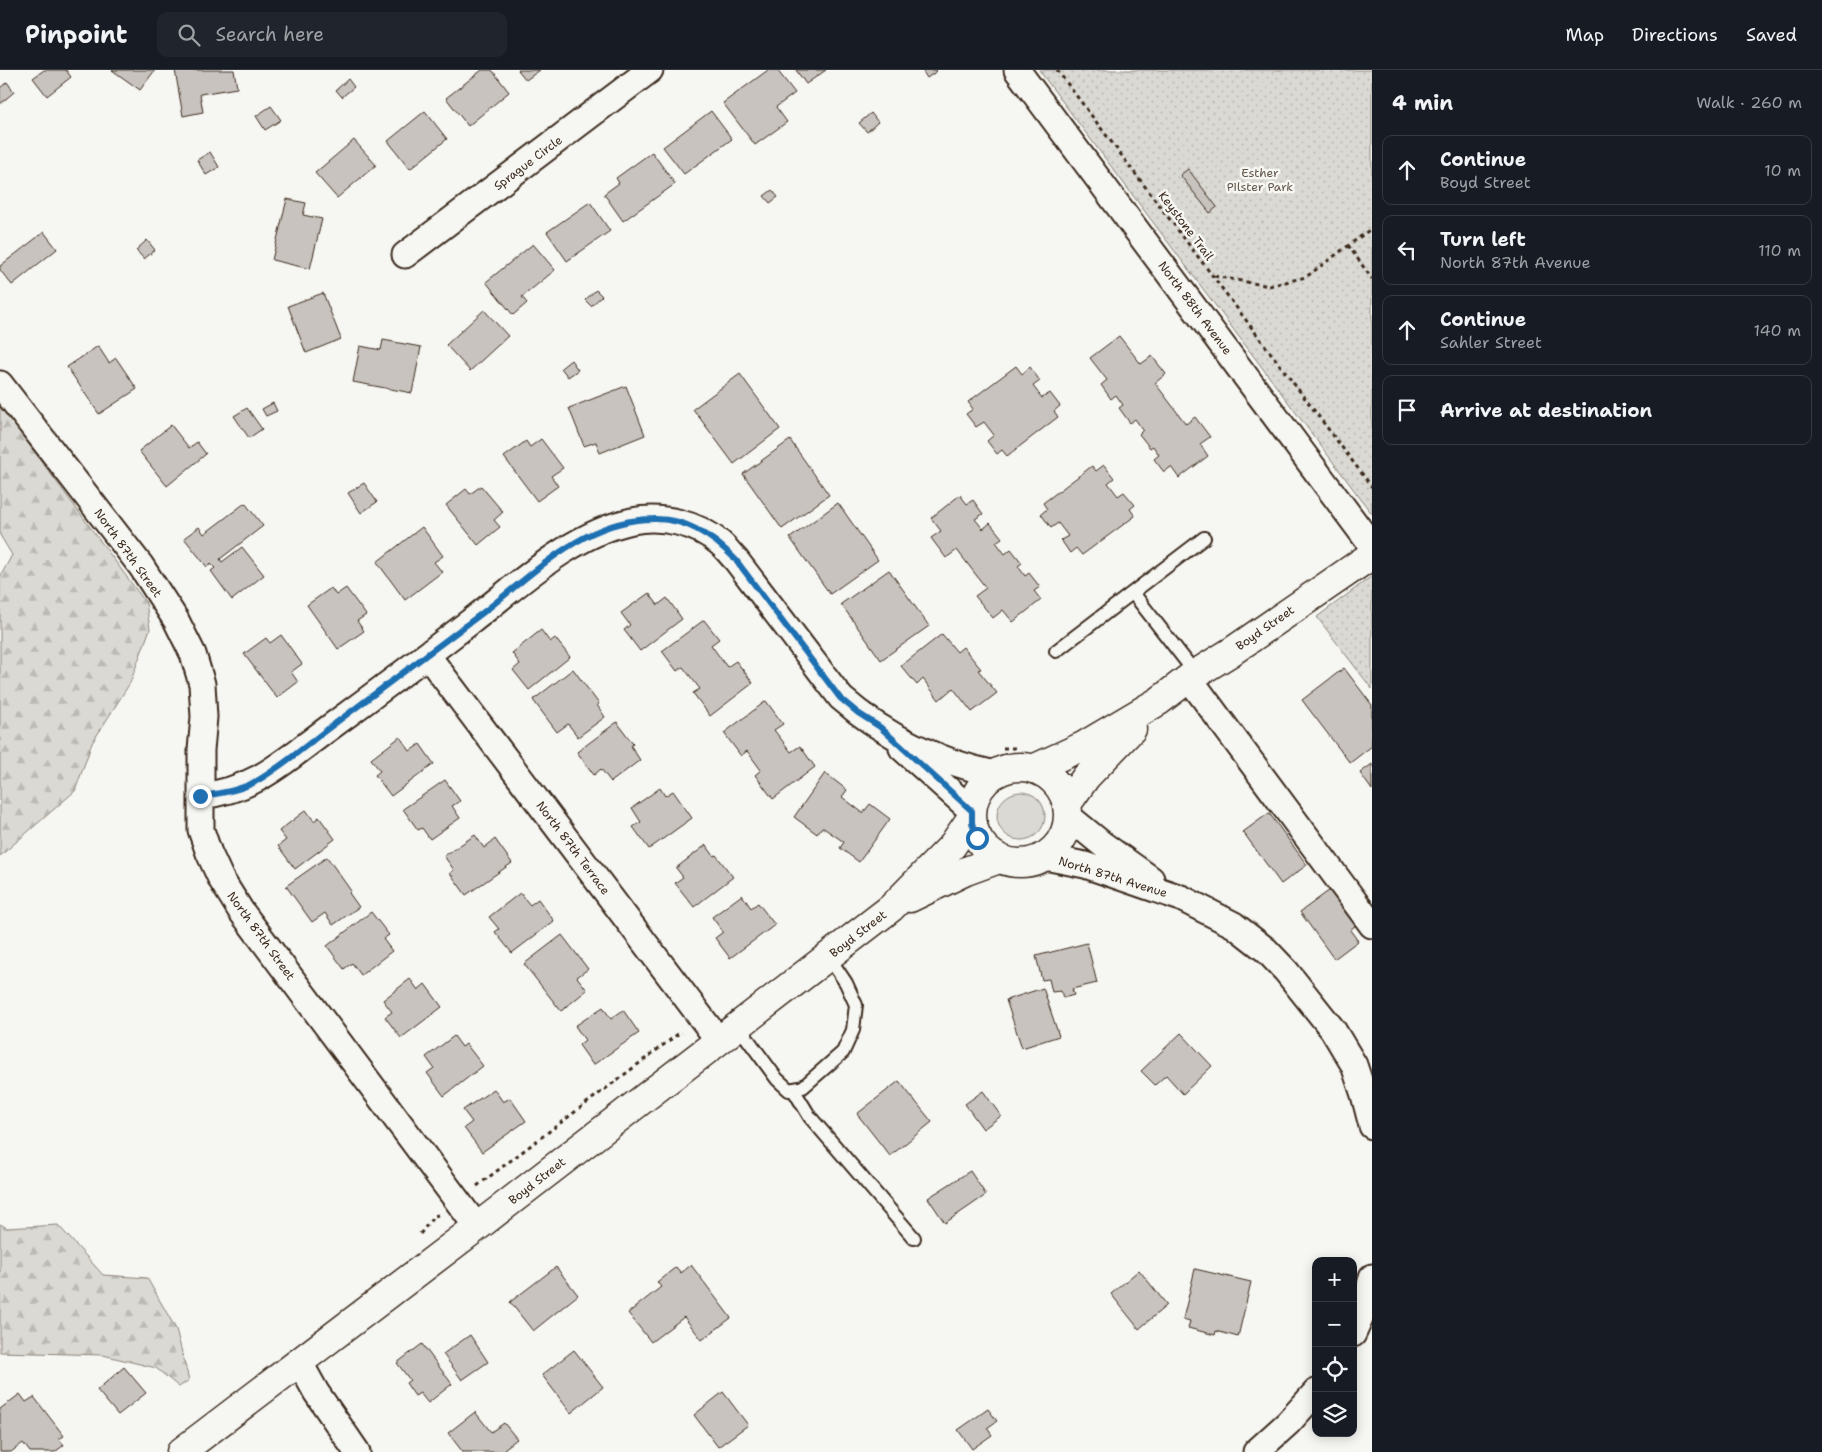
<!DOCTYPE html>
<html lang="en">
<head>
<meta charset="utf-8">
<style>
  body { margin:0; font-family:"Shantell Sans",sans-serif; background:#20242c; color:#f1f3f6 }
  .controls { position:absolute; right:15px; bottom:15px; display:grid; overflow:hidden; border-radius:10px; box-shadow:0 2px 12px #0003 }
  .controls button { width:45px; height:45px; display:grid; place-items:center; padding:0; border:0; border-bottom:1px solid #363941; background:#171b24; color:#f1f3f6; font:25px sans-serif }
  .stop { position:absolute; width:15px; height:15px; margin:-11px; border:4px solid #1f6fb2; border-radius:50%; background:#fff }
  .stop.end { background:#1f6fb2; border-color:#fff; box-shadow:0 1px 5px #0008 }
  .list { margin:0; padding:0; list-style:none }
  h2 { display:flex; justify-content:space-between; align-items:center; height:65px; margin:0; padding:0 20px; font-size:21px }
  h2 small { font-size:16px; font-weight:400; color:#9ea1a6 }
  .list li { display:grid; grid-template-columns:32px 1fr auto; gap:15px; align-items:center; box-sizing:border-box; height:70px; margin:0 10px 10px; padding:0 10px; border:1px solid #363941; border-radius:10px }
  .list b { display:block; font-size:19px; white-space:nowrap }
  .list p { margin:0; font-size:16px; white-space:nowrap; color:#9ea1a6 }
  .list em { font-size:16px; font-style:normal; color:#9ea1a6 }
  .icon { flex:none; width:28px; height:28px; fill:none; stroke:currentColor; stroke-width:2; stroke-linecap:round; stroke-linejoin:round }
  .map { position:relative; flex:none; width:1372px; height:1382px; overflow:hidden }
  header { display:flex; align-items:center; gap:30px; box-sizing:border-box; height:70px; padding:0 25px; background:#171b24; border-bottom:1px solid #363941 }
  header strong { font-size:24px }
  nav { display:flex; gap:28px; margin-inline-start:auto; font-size:18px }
  .search { width:350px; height:45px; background:#20242c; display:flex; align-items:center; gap:12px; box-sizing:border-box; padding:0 18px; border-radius:10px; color:#9ea1a6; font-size:19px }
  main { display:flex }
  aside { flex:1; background:#171b24 }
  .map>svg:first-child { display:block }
  .grass { fill:#dad9d3; stroke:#8a8278 }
  .forest { fill:url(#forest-firs); stroke:#8a8278 }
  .park { fill:url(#park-dots); stroke:#8a8278 }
  .building { fill:#c8c3be; stroke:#3b2a1e }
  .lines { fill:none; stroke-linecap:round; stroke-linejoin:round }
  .lane-casing { stroke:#3b2a1e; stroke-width:16 }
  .street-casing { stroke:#3b2a1e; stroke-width:29 }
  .secondary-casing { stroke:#3b2a1e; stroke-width:31 }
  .path { stroke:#3b2a1e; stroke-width:3; stroke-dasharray:4 4; stroke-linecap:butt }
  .lane { stroke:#f6f6f2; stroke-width:12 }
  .street { stroke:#f6f6f2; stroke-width:25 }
  .secondary { stroke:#f6f6f2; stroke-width:28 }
  .route { stroke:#1f6fb2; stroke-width:6 }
  .labels { text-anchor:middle; stroke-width:5; stroke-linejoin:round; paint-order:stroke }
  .street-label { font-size:12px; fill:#3b2a1e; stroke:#f6f6f2 }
  .park-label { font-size:12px; fill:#63564b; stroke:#f6f6f2 }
</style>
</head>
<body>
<header>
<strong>Pinpoint</strong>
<div class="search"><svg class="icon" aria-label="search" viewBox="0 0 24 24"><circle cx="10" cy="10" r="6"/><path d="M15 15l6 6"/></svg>Search here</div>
<nav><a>Map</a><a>Directions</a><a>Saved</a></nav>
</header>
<main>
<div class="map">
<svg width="1372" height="1382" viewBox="0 0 1372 1382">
  <defs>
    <pattern id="forest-firs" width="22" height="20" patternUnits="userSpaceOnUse" patternTransform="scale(1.25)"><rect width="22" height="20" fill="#dad9d3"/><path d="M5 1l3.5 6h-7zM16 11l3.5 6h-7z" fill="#bcbab5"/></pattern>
    <pattern id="park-dots" width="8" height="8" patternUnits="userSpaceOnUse" patternTransform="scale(1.25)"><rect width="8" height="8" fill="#dad9d3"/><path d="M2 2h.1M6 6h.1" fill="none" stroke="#bcbab5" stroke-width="1.8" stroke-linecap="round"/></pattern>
  </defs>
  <rect width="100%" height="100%" fill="#f6f6f2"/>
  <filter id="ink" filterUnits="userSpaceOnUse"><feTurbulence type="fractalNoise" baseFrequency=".02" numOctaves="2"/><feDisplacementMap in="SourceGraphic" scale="10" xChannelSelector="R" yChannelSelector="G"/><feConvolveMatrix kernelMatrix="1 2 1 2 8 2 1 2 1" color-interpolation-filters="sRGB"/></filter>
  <g filter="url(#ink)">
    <path class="grass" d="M997 746a24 24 0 1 1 48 0a24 24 0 1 1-48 0Z"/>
    <path class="forest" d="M0 335 146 533 150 559 130 613 92 673 75 721 0 786V507L12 485 0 465Z
      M0 1154 7 1158 58 1155 103 1205 147 1208 176 1259 189 1310 179 1317 156 1298 103 1285 0 1282Z"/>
    <path class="park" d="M1039 0H1372V444L1050 15Z
      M1372 506V619L1317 547Z"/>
    <path class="building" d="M44 0H66L71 7 47 26 33 8Z
      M112 0H155L140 20Z
      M175 0H234L237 18 200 24 203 42 183 46Z
      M482 0H492L509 22 468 56 446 28Z
      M518 0H540L526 10Z
      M768 0H777L795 23 776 37 787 52 755 75 723 33Z
      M796 0H826L806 14Z
      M922 0H936L937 1 927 8Z
      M348 9 354 17 342 27 336 20Z
      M7 12 14 22 0 34V18Z
      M271 36 281 50 265 60 256 46Z
      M425 41 447 69 410 99 388 71Z
      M711 41 732 69 684 104 663 77Z
      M871 43 878 52 867 62 859 53Z
      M354 70 376 95 337 128 315 103Z
      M210 82 219 97 206 105 197 90Z
      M652 82 675 114 623 151 604 124 619 113 616 108Z
      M1188 99 1217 137 1210 143 1180 105Z
      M772 120 778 127 770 133 764 126Z
      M287 129 306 133 303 145 322 149 310 199 272 190Z
      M590 132 610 161 567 191 547 162Z
      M44 162 57 179 12 215 0 200V196Z
      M147 170 155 180 144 189 136 180Z
      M533 174 555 200 522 227 527 233 513 245 486 212Z
      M596 220 602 226 591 236 585 230Z
      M323 223 341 269 306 283 288 236Z
      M484 240 508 266 470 301 446 275Z
      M1119 266 1141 294 1152 286 1166 304 1155 313 1186 354 1195 347 1210 367 1200 374 1208 386 1179 408 1171 397 1164 402 1154 389 1159 385 1153 376 1150 378 1139 364 1143 360 1135 349 1130 353 1119 338 1123 335 1116 325 1111 329 1101 315 1107 310 1090 288Z
      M383 270 421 277 412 323 353 312 360 276 381 280Z
      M98 276 109 293 116 288 137 319 99 344 67 297Z
      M571 290 578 300 568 307 561 298Z
      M1016 296 1022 304 1030 297 1040 311 1033 316 1042 328 1050 323 1060 336 1054 341 1058 347 1007 386 1002 380 997 384 987 371 994 365 984 352 976 357 966 344 973 339 968 332Z
      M740 304 780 359 734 394 693 339Z
      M626 316 645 365 600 383 596 372 584 376 569 338Z
      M273 333 277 341 266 346 262 339Z
      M247 338 262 359 249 368 234 346Z
      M171 355 189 378 197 372 206 384 167 416 139 381Z
      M541 369 563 398 551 406 558 416 537 431 504 387 526 371 530 377Z
      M790 370 829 425 782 459 743 404Z
      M1104 395 1114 408 1108 413 1118 426 1124 422 1135 435 1130 439 1135 446 1082 485 1076 478 1070 483 1061 470 1068 466 1058 453 1051 458 1041 444 1047 439 1043 433 1092 396 1096 401Z
      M364 413 377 432 361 443 348 423Z
      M481 416 503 442 494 450 500 457 478 475 446 435 466 419 470 424Z
      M960 425 967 434 973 430 983 444 975 449 983 459 990 453 1002 468 996 472 1005 484 1011 479 1022 493 1018 496 1025 506 1029 503 1040 517 1034 521 1041 530 1013 552 1003 540 993 548 975 526 986 518 957 480 946 488 931 468 941 461 931 448Z
      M245 433 263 456 220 489 222 492 242 477 264 505 232 530 211 501 215 498 211 494 207 497 184 468 199 457 204 464Z
      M838 433 878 490 830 524 790 468Z
      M422 457 443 486 434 492 442 502 405 530 377 492Z
      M889 500 929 556 881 590 841 534Z
      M331 518 336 525 346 518 366 545 357 551 364 561 338 579 307 535Z
      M649 523 658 535 667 528 682 549 640 581 624 560 630 555 621 543Z
      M704 550 719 569 711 575 727 597 736 591 753 613 710 646 693 623 700 619 683 597 677 601 662 581Z
      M541 560 550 572 555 568 570 587 529 620 513 600 520 594 512 583Z
      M942 564 957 582 963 577 981 599 978 600 997 623 972 642 953 618 939 630 923 609 917 615 901 596Z
      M281 565 302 594 291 602 298 612 277 628 244 584 266 568 270 573Z
      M1344 598 1372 635V676L1350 693 1302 630Z
      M573 599 599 634 597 635 605 647 578 667 568 654 557 662 533 630Z
      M766 631 783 654 774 660 791 682 800 676 815 697 773 729 755 705 761 700 747 681 741 686 724 663Z
      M617 652 633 674 631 676 640 690 611 712 601 699 594 705 577 682Z
      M400 667 410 681 420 674 434 694 391 726 375 705 380 701 371 689Z
      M1372 694V720L1360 703Z
      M825 703 847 720 842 727 863 743 870 734 890 749 859 792 840 778 844 772 822 757 817 764 794 747Z
      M445 710 460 731 452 736 460 748 430 769 422 758 418 760 403 739Z
      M660 718 665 726 673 721 692 748 649 779 633 757 641 752 632 738Z
      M306 740 314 751 319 747 335 769 295 799 278 776 286 770 279 761Z
      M1269 743 1307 795 1281 814 1243 762Z
      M475 765 484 778 495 769 512 793 466 825 450 803 454 800 444 786Z
      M706 775 714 786 716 785 733 807 694 837 675 813 683 807 676 798Z
      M327 787 351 821 349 823 359 837 333 855 325 843 312 852 286 816Z
      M1330 820 1356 855 1350 860 1358 871 1334 889 1300 842Z
      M520 823 530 835 538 829 554 851 512 883 495 862 499 859 489 847Z
      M742 825 751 838 758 833 775 855 730 888 715 868 723 862 712 847Z
      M371 842 389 865 383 869 392 881 361 905 352 893 344 899 327 876Z
      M562 865 588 899 577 907 587 920 561 941 524 894Z
      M1087 873 1097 913 1072 919 1074 925 1063 928 1061 921 1052 922 1049 909 1042 910 1036 886Z
      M410 909 418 920 425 914 442 937 401 968 385 947 392 942 383 930Z
      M1043 918 1059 966 1022 978 1006 930Z
      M603 937 611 949 623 940 639 963 593 995 579 975 585 970 575 956Z
      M1181 963 1212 996 1183 1024 1166 1005 1155 1015 1141 1001Z
      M454 966 462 977 466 974 483 996 444 1026 427 1003 434 998 426 987Z
      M899 1011 932 1052 890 1086 857 1044Z
      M494 1019 503 1032 510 1028 526 1051 482 1082 464 1058 472 1052 463 1040Z
      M983 1021 1001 1046 983 1059 965 1034Z
      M970 1101 986 1125 945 1153 928 1128Z
      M691 1195 731 1248 702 1270 684 1247 651 1272 628 1243 661 1217 657 1212 676 1197 681 1203Z
      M556 1197 578 1225 533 1261 510 1232Z
      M1195 1199 1251 1212 1238 1267 1216 1261 1215 1265 1188 1258 1190 1251 1183 1249Z
      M1139 1200 1167 1235 1139 1259 1111 1224Z
      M470 1265 488 1292 462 1310 443 1284Z
      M422 1274 452 1314 428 1333 420 1323 415 1326 406 1313 410 1310 397 1293Z
      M574 1280 603 1317 571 1343 542 1305Z
      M124 1297 146 1323 118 1345 97 1320Z
      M723 1322 748 1355 718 1377 694 1345Z
      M20 1324 26 1332 34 1327 64 1366 59 1369 64 1375 55 1382H30L23 1373 11 1382H0V1339Z
      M988 1339 997 1351 987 1358 992 1365 972 1379 958 1360Z
      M475 1342 491 1362 504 1353 517 1369 504 1379 506 1382H461L462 1381 448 1363Z"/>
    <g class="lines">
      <defs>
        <path id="lane" d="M1133 523 1196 604
          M1056 581 1204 468
          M738 956 777 1009 789 1020 803 1017 843 982 853 960 856 935 846 913 828 886
          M793 1019 810 1047 914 1168"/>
        <path id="street" d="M1017 0 1372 476
          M405 185 650 0
          M0 314 141 496 176 550 193 584 202 614 204 647 201 680V760L209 783 221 809 241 841 477 1157
          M427 585 719 971
          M1189 608 1372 855
          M902 678 972 741
          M201 726C255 720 283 692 325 661 374 625 422 589 470 552 518 515 571 464 632 451 661 445 697 453 720 473 726 478 730 484 736 490L841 628C884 666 939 692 995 704
          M1069 747 1102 774 1151 809
          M1045 787 1085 795 1181 828 1234 855 1266 880 1286 901 1333 960 1354 995 1364 1025 1372 1056
          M1353 1264 1363 1242 1372 1207
          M300 1293 316 1322 357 1382
          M1256 1382 1288 1353 1316 1322"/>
        <path id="secondary" d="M972 745a48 48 0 1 1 96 0a48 48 0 1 1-96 0Z
          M1033 699 1083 676 1159 631 1189 608 1231 582 1372 485
          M1067 734 1086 707 1132 659
          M910 828 966 801 999 789
          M181 1382 477 1157 891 838 952 776 972 747"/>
      </defs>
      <use href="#lane" class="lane-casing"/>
      <use href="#street" class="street-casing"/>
      <use href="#secondary" class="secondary-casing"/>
      <path class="path" d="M1057 0 1372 417
        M1348 175 1372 209
        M1214 206 1269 216 1306 207 1372 158
        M1003 678H1016
        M477 1116 678 964 682 963
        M420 1164 434 1146 438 1145"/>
      <use href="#lane" class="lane"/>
      <use href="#street" class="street"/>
      <use href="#secondary" class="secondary"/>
    </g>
  </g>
  <g class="lines" filter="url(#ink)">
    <path class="route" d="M200 726C219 724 238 721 255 712 280 698 303 678 325 661 379 621 432 581 485 541 517 516 549 486 585 467 606 456 631 449 654 449 687 448 714 467 736 490L840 628 858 643 880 657 972 741V753L977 768"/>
  </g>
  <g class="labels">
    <g class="street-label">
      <text transform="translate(528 93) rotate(-37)" y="4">Sprague Circle</text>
      <text transform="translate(1186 156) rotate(53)" y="4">Keystone Trail</text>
      <text transform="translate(1195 238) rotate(53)" y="4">North 88th Avenue</text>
      <text transform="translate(128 483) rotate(54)" y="4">North 87th Street</text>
      <text transform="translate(1265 558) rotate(-35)" y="4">Boyd Street</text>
      <text transform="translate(573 778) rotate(53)" y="4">North 87th Terrace</text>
      <text transform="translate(1113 807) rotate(17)" y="4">North 87th Avenue</text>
      <text transform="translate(858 864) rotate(-38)" y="4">Boyd Street</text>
      <text transform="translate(261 866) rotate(54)" y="4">North 87th Street</text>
      <text transform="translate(537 1111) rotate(-38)" y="4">Boyd Street</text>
    </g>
    <g class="park-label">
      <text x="1260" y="107">Esther<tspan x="1260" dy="14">Pilster Park</tspan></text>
    </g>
  </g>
</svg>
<div class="controls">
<button>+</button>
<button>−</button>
<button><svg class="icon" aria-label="locate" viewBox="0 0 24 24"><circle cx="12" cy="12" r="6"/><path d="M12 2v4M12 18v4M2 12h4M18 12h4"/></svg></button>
<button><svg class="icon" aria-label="layers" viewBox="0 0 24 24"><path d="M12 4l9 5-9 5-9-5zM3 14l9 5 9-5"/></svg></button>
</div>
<div class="stop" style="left:977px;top:768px"></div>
<div class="stop end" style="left:200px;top:726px"></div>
</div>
<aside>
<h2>4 min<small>Walk · 260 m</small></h2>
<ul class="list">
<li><svg class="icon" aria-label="ahead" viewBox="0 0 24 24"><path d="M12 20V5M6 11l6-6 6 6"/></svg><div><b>Continue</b><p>Boyd Street</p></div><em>10 m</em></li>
<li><svg class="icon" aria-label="left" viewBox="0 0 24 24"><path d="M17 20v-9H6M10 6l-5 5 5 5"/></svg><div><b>Turn left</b><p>North 87th Avenue</p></div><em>110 m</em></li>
<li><svg class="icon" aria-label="ahead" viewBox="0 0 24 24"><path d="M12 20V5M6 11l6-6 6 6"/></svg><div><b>Continue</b><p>Sahler Street</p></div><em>140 m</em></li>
<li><svg class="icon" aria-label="arrive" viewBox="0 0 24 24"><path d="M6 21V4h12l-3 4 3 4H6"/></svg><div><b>Arrive at destination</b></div></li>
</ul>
</aside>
</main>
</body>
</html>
